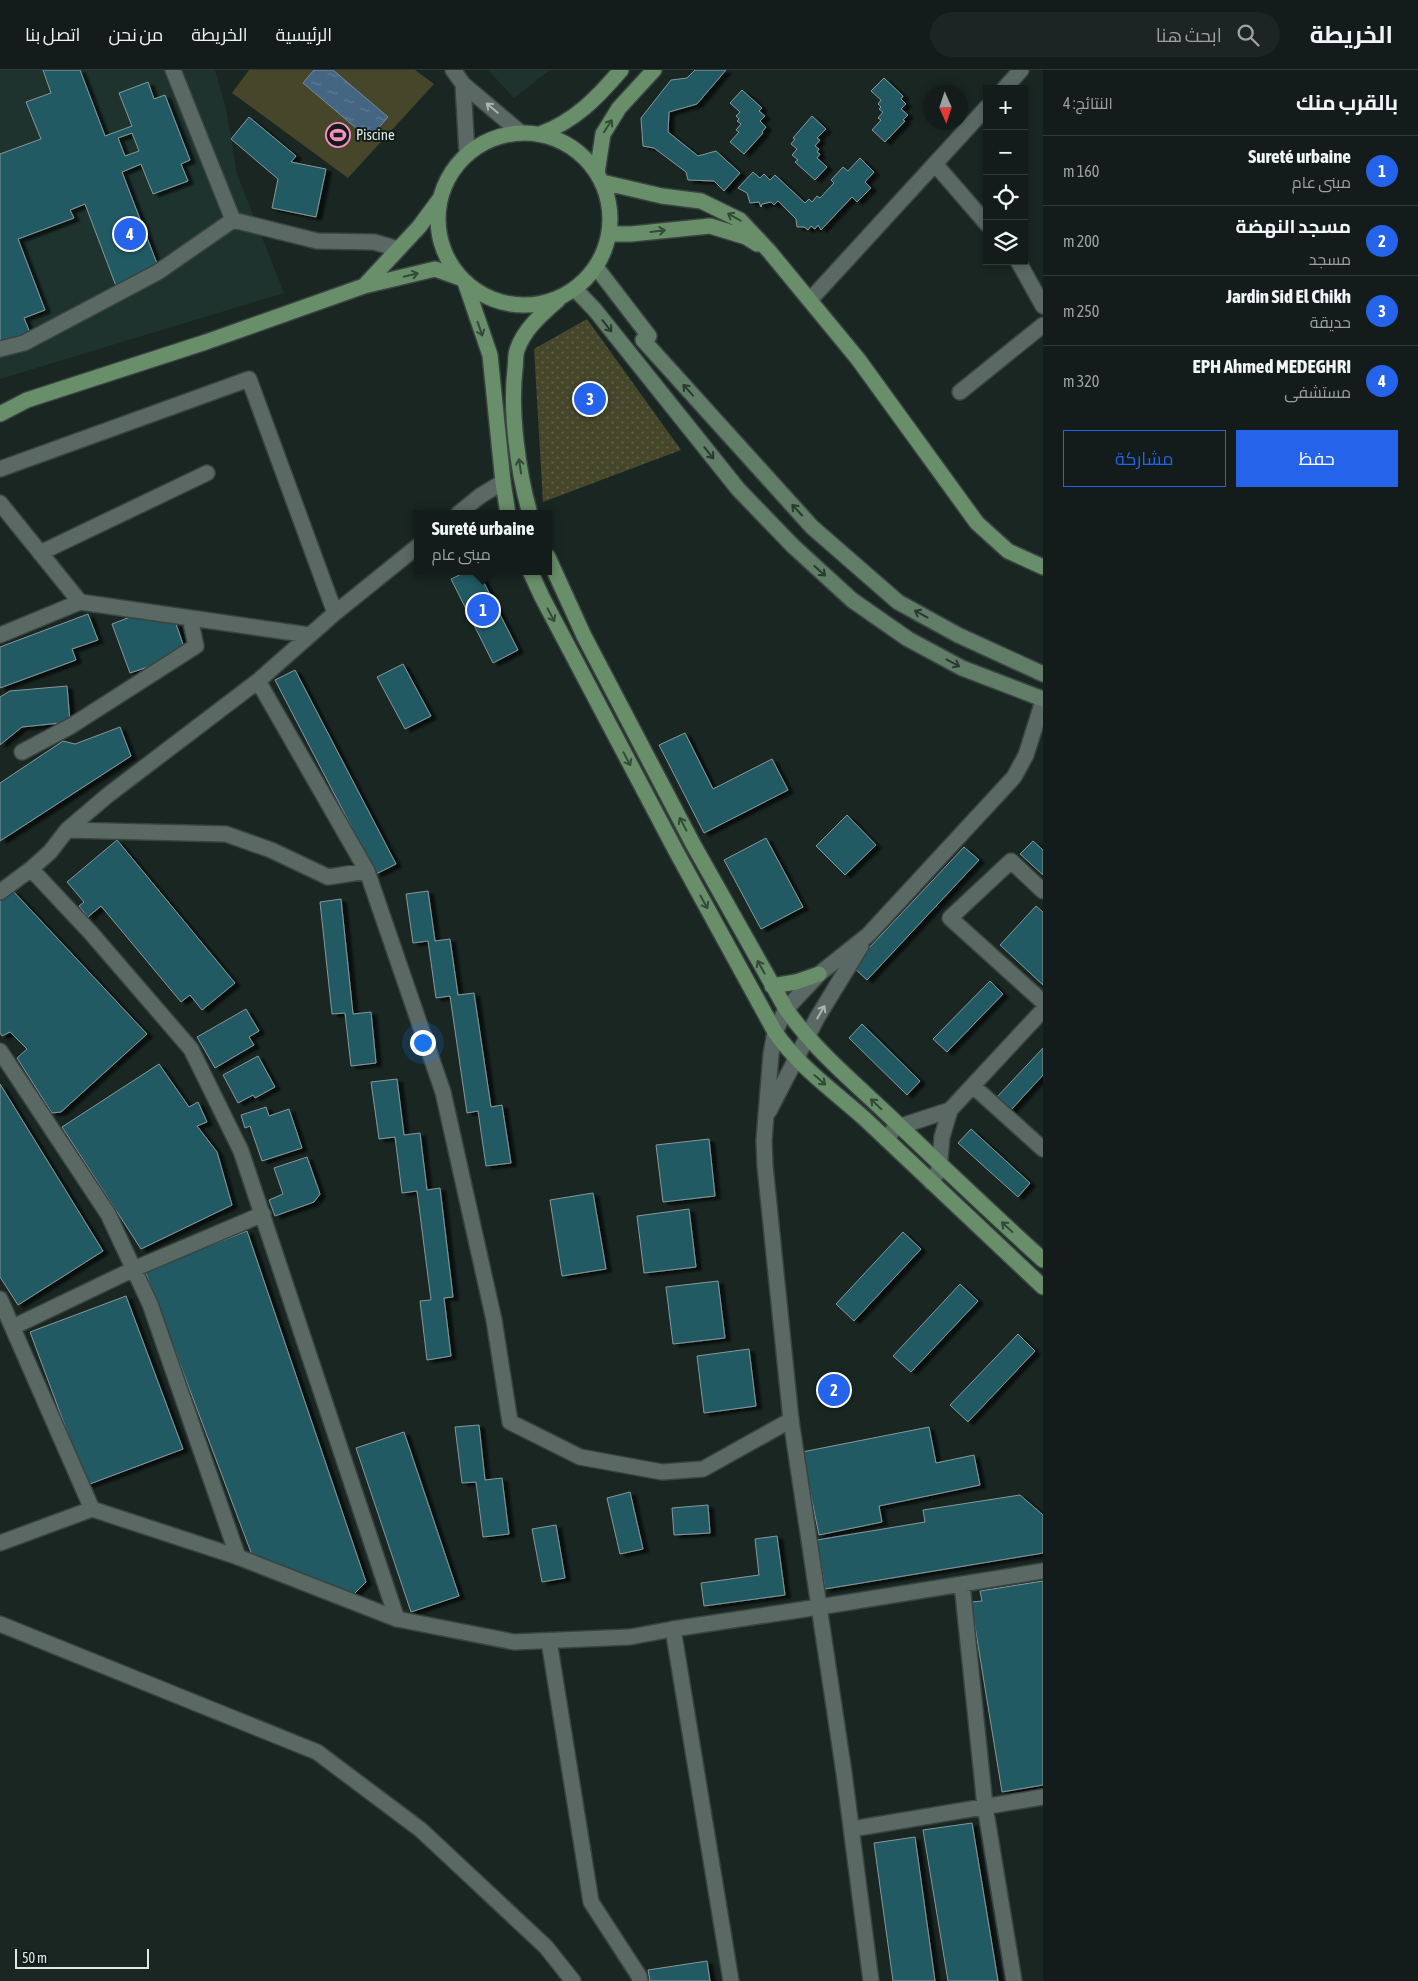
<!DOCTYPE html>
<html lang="ar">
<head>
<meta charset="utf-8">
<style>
  body { margin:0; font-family:"Asap Condensed",Cairo,sans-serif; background:#1c2523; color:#f1f3f6; direction:rtl }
  .controls { position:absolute; right:15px; top:15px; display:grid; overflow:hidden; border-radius:0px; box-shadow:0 2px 8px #0003 }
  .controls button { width:45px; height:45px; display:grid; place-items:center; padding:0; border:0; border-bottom:1px solid #323a39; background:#131c1a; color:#f1f3f6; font:25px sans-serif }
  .compass { position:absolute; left:923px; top:15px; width:45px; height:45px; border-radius:50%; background:#131c1a; box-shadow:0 2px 8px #0003; rotate:177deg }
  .scale { position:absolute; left:15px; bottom:12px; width:134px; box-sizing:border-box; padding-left:5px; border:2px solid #e1e9e7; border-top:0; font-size:14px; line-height:18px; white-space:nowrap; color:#e1e9e7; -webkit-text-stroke:4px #101c19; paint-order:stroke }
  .you { position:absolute; left:422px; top:972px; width:18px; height:18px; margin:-12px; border:4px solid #fff; border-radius:50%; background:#1a73e8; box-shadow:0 0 0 8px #1a73e833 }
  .badge { display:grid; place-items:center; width:32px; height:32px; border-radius:50%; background:#2563eb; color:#fff; font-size:16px; font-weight:700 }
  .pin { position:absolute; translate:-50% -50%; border:2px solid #fff; box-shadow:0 1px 5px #0006 }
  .popup { position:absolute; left:414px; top:440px; width:138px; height:65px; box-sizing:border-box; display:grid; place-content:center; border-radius:0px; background:#131c1a; filter:drop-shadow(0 1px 4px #0005); font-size:16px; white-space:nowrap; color:#9da1a2 }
  .popup b { font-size:19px; color:#f1f3f6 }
  .popup::after { content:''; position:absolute; left:50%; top:100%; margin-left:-10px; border:10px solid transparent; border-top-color:#131c1a }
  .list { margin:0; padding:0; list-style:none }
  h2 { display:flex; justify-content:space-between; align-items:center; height:65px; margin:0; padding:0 20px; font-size:21px }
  h2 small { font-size:16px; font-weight:400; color:#9da1a2 }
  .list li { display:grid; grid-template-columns:32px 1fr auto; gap:15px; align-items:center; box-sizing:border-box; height:70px; padding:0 20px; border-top:1px solid #323a39 }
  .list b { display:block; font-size:19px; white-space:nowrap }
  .list p { margin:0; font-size:16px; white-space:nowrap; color:#9da1a2 }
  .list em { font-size:16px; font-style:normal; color:#9da1a2 }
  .actions { display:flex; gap:10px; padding:15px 20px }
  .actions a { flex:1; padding:11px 0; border:1px solid #2563eb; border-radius:0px; text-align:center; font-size:18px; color:#2563eb }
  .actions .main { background:#2563eb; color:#fff }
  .icon { flex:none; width:28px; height:28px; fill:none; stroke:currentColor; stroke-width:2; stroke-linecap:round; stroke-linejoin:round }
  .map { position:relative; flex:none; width:1043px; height:1911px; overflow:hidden; direction:ltr }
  header { display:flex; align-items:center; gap:30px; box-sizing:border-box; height:70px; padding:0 25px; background:#131c1a; border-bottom:1px solid #323a39 }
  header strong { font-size:24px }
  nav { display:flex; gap:28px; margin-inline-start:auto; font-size:18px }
  .search { width:350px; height:45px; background:#1c2523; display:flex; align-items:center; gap:12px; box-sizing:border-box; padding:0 18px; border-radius:28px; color:#9da1a2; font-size:19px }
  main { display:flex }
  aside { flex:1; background:#131c1a }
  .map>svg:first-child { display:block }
  .built { fill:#1e332e }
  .green { fill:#46462b }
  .garden { fill:url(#garden-dots) }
  .water { fill:url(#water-ripples); stroke:#748da1 }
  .building { fill:#215a64; stroke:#88989b; fill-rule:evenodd; filter:url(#shadow) }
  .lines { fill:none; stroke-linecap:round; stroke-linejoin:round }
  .minor-casing { stroke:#394341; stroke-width:18 }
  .tertiary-casing { stroke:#394341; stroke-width:18 }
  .secondary-casing { stroke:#394341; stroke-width:18 }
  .primary-casing { stroke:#394341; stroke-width:18 }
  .minor { stroke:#5a6964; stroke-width:15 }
  .tertiary { stroke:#5a6964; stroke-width:15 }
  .secondary { stroke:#617c67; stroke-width:15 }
  .primary { stroke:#688f69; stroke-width:15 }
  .oneway { stroke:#abb6b3 }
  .oneway2 { stroke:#334a39 }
  .oneway3 { stroke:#283930 }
  .labels { text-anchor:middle; stroke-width:4; stroke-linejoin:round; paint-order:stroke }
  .poi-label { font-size:15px; fill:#e1e9e7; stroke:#101c19; text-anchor:start }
</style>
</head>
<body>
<header>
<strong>الخريطة</strong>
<div class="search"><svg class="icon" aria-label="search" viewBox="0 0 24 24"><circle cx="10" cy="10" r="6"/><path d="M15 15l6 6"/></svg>ابحث هنا</div>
<nav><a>الرئيسية</a><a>الخريطة</a><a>من نحن</a><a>اتصل بنا</a></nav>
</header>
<main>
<aside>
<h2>بالقرب منك<small>النتائج: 4</small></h2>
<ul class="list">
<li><span class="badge">1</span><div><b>Sureté urbaine</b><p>مبنى عام</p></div><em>160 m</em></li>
<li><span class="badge">2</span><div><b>مسجد النهضة</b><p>مسجد</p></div><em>200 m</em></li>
<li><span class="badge">3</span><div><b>Jardin Sid El Chikh</b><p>حديقة</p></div><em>250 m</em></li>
<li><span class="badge">4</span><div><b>EPH Ahmed MEDEGHRI</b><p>مستشفى</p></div><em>320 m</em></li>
</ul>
<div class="actions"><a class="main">حفظ</a><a>مشاركة</a></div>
</aside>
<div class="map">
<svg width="1043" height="1911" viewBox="0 0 1043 1911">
  <defs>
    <pattern id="garden-dots" width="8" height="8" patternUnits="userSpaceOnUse" patternTransform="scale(1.25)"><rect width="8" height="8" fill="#46462b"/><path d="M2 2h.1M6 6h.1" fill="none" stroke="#60614a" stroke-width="1.8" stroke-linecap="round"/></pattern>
    <pattern id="water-ripples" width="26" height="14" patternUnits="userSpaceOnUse" patternTransform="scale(1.25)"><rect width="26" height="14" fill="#456683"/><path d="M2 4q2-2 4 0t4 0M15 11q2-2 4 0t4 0" fill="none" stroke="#607c95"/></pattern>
    <filter id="shadow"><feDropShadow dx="5.5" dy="3" stdDeviation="1" flood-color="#0009"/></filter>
  </defs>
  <rect width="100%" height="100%" fill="#192622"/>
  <path class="built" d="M0 0H215L226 39 237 104 284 223 0 309Z
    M488 0H550L514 28Z"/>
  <path class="green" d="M249 0H415L434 14 348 108 232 23Z"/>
  <path class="garden" d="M587 249 681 380 543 432 534 279Z"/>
  <path class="water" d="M314 0H333L388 47 369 69 303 13Z"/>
  <path class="building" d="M43 0H80L105 66 132 56 119 23 148 12 154 29 165 25 190 90 181 94 188 111 153 124 141 94 122 102 159 199 116 216 85 134 70 140 74 148 18 169 45 240 24 248 30 263 0 274V84L41 69 26 32 51 23ZM132 63 139 81 125 86 118 68Z
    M695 0H726L697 34 669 42 668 62 698 86 716 81 740 103 724 121 714 111 688 110 686 102 654 78 643 76 641 48 671 10 687 8Z
    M884 8 903 26 901 29 906 34 901 39 908 45 903 50 905 51 885 72 872 60 881 50 878 48 883 42 879 39 881 37 878 34 881 30 871 21Z
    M742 20 762 38 759 41 765 46 760 51 766 57 762 62 763 63 744 84 730 72 739 62 736 60 741 54 737 51 739 49 736 46 740 42 730 33Z
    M812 46 826 59 817 68 820 70 815 76 819 79 817 82 820 84 817 88 827 97 815 110 795 92 798 90 792 85 797 79 791 74 795 69 793 68Z
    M249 47 296 86 291 92 326 99 316 147 272 138 278 109 231 69Z
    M860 88 874 102 865 112 871 118 857 132 852 127 821 160 818 155 815 159 811 156 808 160 804 157H797L796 149 778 131 774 135 771 132 762 134 761 137 759 132 750 133 747 123 738 118 753 102 760 108 764 104 770 110 775 105 805 133 809 129 812 132 817 126 820 128 834 113 831 110 843 97 848 101Z
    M468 501H478L518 580 493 593 451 509Z
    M88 544 98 570 72 579 76 590 0 618V577Z
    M130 547 176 554 184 577 151 596 130 603 112 554Z
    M403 594 431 646 405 659 377 607Z
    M295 600 396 794 376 804 275 610Z
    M67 616 70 652 22 657 0 675V627L10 621Z
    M120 657 131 686 0 771V713L63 671 75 674Z
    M685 663 713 719 772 689 788 720 704 763 659 675Z
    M847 745 876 775 845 805 816 776Z
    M766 768 803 837 761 859 724 790Z
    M117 770 235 913 202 940 190 925 181 932 101 836 88 847 79 836 84 832 67 812Z
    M1033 771 1043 780V805L1020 784Z
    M964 777 979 790 867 910 852 896Z
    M13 821 147 964 61 1042 52 1043 17 988 27 979 10 962 2 966 0 963V831Z
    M428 821 435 871 450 869 458 925 474 923 491 1037 502 1035 511 1093 486 1096 478 1041 467 1043 450 926 436 928 428 871 413 873 406 824Z
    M341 829 353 944 371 942 376 993 351 996 345 943 332 944 320 832Z
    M1036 836 1043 842V915L1000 875Z
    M990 911 1003 924 947 982 933 969Z
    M246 939 259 961 249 967 254 975 215 998 197 967Z
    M862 954 920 1011 907 1025 849 968Z
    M1043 978V1005L1010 1041 996 1028Z
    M258 986 275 1017 255 1028 253 1025 238 1033 223 1005Z
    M159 994 189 1037 198 1032 207 1052 197 1056 217 1082 232 1135 141 1179 62 1057Z
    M397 1009 404 1065 420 1063 427 1120 440 1118 453 1227 444 1228 451 1286 427 1290 420 1231 431 1230 417 1121 402 1123 395 1067 379 1069 371 1012Z
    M0 1014 103 1181 18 1235 0 1207Z
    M266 1037 269 1046 289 1039 302 1078 262 1091 250 1056 245 1058 241 1045Z
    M971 1059 1030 1113 1018 1127 958 1073Z
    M709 1069 715 1126 663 1132 656 1075Z
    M307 1087 320 1124 314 1132 275 1146 269 1130 283 1124 274 1098Z
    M593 1123 606 1199 562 1206 550 1130Z
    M689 1139 696 1197 644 1203 637 1146Z
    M247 1161 366 1512 354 1524 252 1485 145 1201Z
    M903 1162 921 1179 854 1251 836 1234Z
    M718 1211 725 1268 673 1274 666 1217Z
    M960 1214 978 1231 911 1302 893 1286Z
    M126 1226 183 1379 87 1415 30 1262Z
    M1018 1264 1035 1281 968 1352 950 1335Z
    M749 1279 756 1336 704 1343 697 1286Z
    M479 1355 485 1410 502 1408 509 1464 483 1467 476 1412 462 1413 455 1357Z
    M929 1357 936 1393 974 1385 980 1415 879 1436 882 1452 819 1465 802 1382Z
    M404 1362 459 1526 411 1542 356 1378Z
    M630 1422 643 1479 620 1484 607 1428Z
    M1020 1425 1043 1445V1483L825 1519 817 1470 925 1452 923 1440Z
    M708 1435 710 1463 674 1465 672 1438Z
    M556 1455 565 1508 542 1512 532 1459Z
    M777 1466 785 1525 704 1536 701 1513 759 1505 755 1469Z
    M1043 1511V1715L1002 1722 971 1532 982 1531 980 1521Z
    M972 1753 998 1911H948L923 1760Z
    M915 1767 935 1911H893L874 1773Z
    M707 1891 710 1911H650L648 1900Z"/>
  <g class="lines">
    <defs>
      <path id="minor" d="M173 0 233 150 317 171 374 172 398 179
        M453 0 463 14 521 63
        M463 14 467 84
        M1004 19 1021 0
        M935 94 987 154
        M1018 191 1043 236
        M810 230 987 37
        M0 279 24 273 158 202 233 150
        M960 322 1043 255
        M0 399 249 309 335 543
        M0 433 80 532
        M458 444 480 426 503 412
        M40 483 207 403
        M0 565 80 532 309 565
        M258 611 367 801 443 1022 494 1250 510 1352 580 1387 662 1402 703 1399 791 1350
        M22 682 71 656 196 576 190 548
        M67 760 226 764 271 780 328 807 367 801
        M31 799 91 863 191 979 241 1081 397 1549
        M1043 821 1011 791 950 848 1043 932
        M0 822 31 799 50 782 67 760 108 725 258 611 335 543 418 476
        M0 981 108 1144 150 1234 238 1487
        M973 1016 1043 1079
        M886 1069 895 1058 950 1040
        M931 1112 939 1100 942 1067 950 1040 1043 940
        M0 1229 92 1439
        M13 1257 134 1199 263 1144
        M962 1514 985 1736 1014 1911
        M819 1537 1043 1501
        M0 1554 317 1682 421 1760 546 1877 573 1911
        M673 1559 731 1911
        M549 1571 591 1832 639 1906 640 1911
        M852 1759 1043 1727"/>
      <path id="tertiary" d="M769 1041 817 948 861 876
        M0 1473 92 1439 238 1487 397 1549 514 1572 630 1567 673 1559 819 1537
        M871 1911 844 1703 791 1350 765 1096 764 1070 771 984 775 962 786 939 819 904 868 865 1014 707 1026 685 1043 631"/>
      <path id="secondary" d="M596 197 649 266 643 270 812 457 898 532 958 565 1043 604
        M575 219 595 240 738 419 793 476 852 530 908 569 962 598 1043 629"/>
      <path id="primary" d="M438 149a86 86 0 1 1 172 0a86 86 0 1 1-172 0Z
        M540 64C575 51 597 28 621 0
        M597 103 603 64 619 38 654 0
        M602 112 662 126 701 131 740 150 769 181 858 289 977 453 1008 481 1043 497
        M610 164H631L710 156 746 167 757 174
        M465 212 490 285 503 412 508 444
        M364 216 419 157 439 130
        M0 344 27 330 206 272 364 216 435 199 460 208
        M530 444C518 402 510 342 515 299 516 293 515 286 517 280 524 259 542 244 558 230
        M548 487 584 566 693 774 786 939C813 978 850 1009 884 1041 937 1091 989 1141 1043 1190
        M530 501 542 527 677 783 775 962C799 997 834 1021 865 1049 924 1105 983 1161 1043 1217
        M772 916 796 912 819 904"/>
    </defs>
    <use href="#minor" class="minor-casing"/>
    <use href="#tertiary" class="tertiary-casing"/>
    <use href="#secondary" class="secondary-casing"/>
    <use href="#primary" class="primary-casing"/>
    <use href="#minor" class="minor"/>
    <use href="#tertiary" class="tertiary"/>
    <use href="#secondary" class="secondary"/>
    <use href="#primary" class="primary"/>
  </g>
  <defs><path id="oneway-shaft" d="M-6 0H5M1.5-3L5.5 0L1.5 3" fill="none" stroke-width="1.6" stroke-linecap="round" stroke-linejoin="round" transform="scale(1.25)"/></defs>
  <g class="oneway">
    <use href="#oneway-shaft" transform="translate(492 38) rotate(-140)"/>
    <use href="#oneway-shaft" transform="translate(821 942) rotate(-60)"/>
  </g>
  <g class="oneway2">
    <use href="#oneway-shaft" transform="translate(608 56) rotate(-57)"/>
    <use href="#oneway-shaft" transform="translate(734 147) rotate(-151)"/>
    <use href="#oneway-shaft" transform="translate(658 161) rotate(-7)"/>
    <use href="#oneway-shaft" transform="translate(411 205) rotate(-13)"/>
    <use href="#oneway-shaft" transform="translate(480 259) rotate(71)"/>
    <use href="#oneway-shaft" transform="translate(520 396) rotate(-98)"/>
    <use href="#oneway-shaft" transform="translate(551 545) rotate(62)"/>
    <use href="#oneway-shaft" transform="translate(627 689) rotate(62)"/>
    <use href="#oneway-shaft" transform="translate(683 754) rotate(-118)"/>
    <use href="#oneway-shaft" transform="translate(704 832) rotate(61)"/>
    <use href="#oneway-shaft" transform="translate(761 897) rotate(-119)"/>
    <use href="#oneway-shaft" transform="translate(820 1010) rotate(41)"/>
    <use href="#oneway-shaft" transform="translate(876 1034) rotate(-136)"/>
    <use href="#oneway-shaft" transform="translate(1007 1157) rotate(-137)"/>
  </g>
  <g class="oneway3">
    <use href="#oneway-shaft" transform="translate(607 256) rotate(51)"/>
    <use href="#oneway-shaft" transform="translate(688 320) rotate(-132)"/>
    <use href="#oneway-shaft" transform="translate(709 383) rotate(51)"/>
    <use href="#oneway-shaft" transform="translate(797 440) rotate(-133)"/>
    <use href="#oneway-shaft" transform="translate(820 501) rotate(42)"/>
    <use href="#oneway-shaft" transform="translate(921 544) rotate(-151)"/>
    <use href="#oneway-shaft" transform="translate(953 593) rotate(28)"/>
  </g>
  <defs>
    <symbol id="stadium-ring" viewBox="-11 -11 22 22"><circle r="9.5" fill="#101c19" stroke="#fb8fc3" stroke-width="1.5"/><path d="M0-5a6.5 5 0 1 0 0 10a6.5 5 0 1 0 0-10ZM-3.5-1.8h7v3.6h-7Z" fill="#fb8fc3"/></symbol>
  </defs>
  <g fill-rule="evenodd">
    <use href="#stadium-ring" x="324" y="51" width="28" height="28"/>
  </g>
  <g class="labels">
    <g class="poi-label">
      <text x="356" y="70">Piscine</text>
    </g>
  </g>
</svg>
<div class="controls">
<button>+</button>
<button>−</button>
<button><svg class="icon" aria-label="locate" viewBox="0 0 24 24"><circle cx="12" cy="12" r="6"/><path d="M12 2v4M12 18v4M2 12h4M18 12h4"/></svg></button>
<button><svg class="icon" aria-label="layers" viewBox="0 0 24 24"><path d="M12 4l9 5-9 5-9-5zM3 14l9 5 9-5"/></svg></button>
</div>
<svg class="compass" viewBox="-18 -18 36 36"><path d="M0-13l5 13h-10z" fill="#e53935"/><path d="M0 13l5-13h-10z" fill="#9da1a2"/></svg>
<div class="scale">50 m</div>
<div class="you"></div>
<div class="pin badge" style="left:483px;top:540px">1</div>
<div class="popup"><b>Sureté urbaine</b>مبنى عام</div>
<div class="pin badge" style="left:834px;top:1320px">2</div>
<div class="pin badge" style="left:590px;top:329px">3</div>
<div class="pin badge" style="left:130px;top:164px">4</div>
</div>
</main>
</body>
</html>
